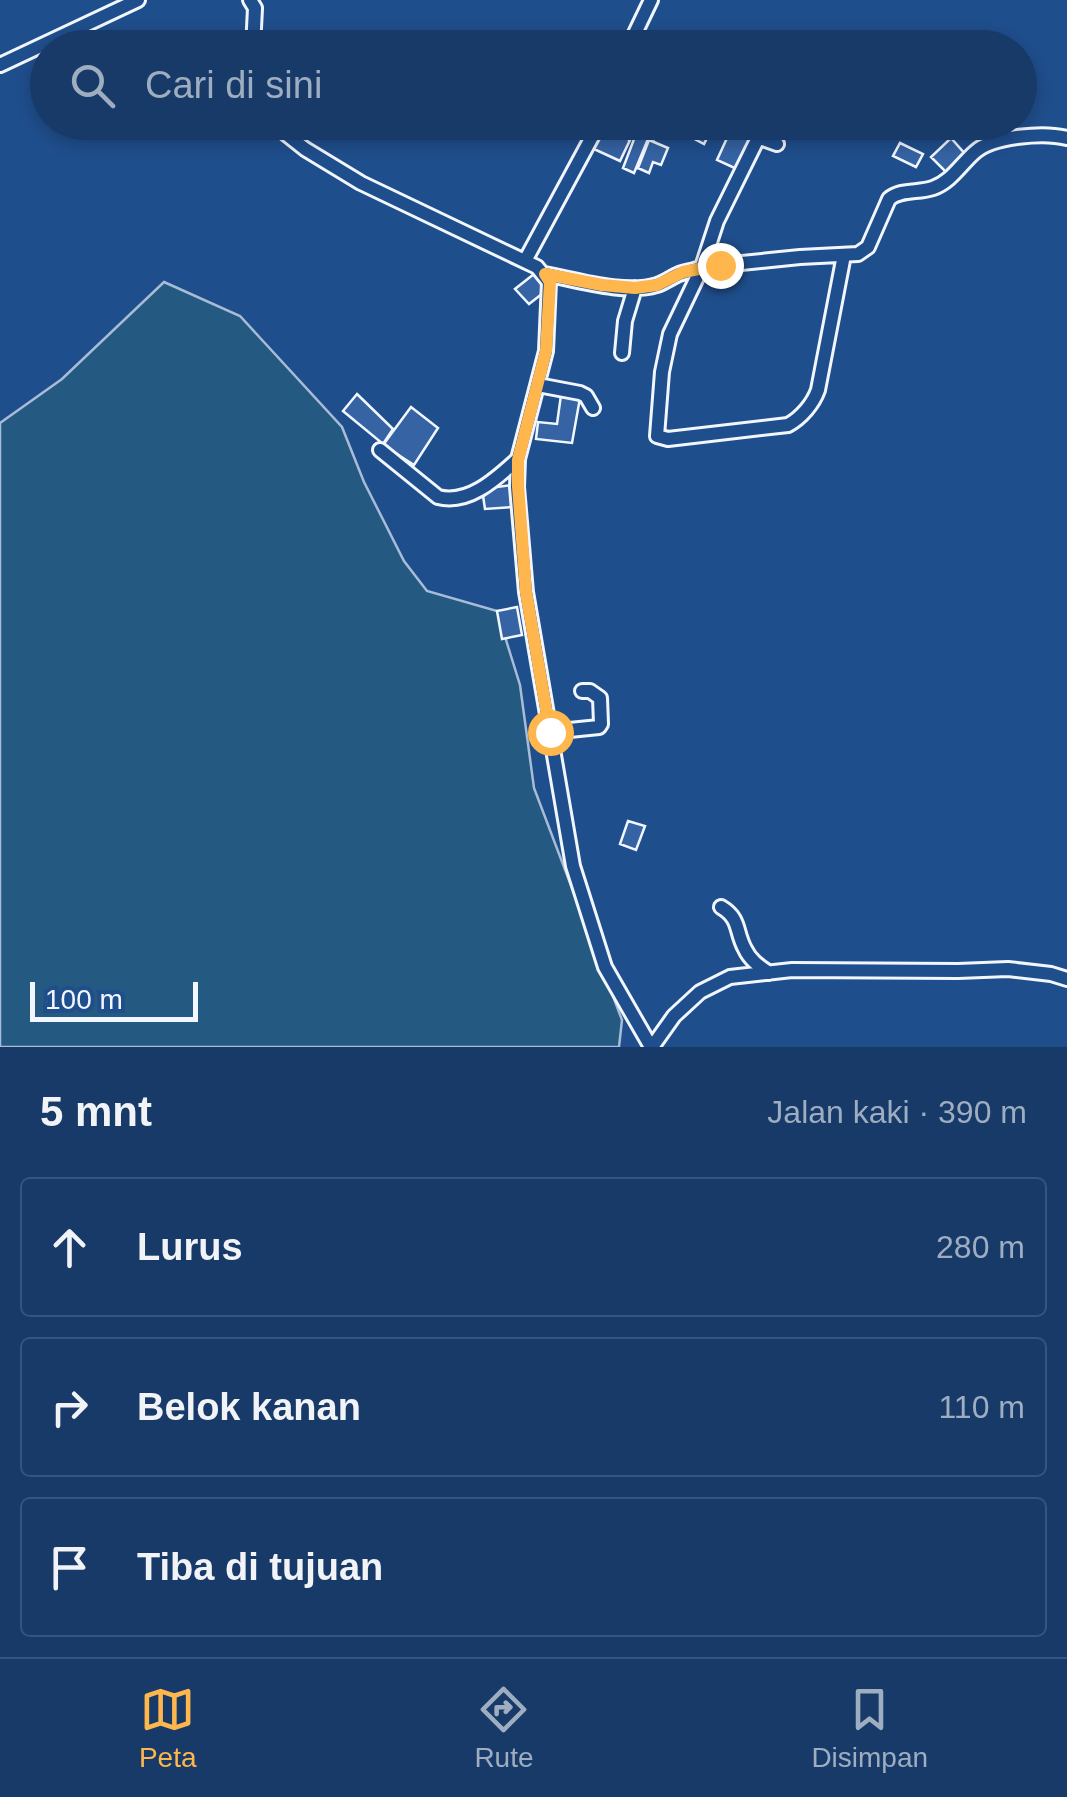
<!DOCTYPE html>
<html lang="id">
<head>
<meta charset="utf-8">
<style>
  body { margin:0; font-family:Arial,sans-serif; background:#20416f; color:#f1f3f6 }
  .scale { position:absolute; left:30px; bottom:25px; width:168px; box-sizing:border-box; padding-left:10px; border:5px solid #f2f6ff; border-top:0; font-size:28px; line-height:35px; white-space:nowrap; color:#f2f6ff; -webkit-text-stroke:8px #1f4e8c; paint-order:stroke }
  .stop { position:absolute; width:30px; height:30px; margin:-22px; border:8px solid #ffb74d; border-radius:50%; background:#fff }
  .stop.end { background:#ffb74d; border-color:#fff; box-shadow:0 2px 10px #0008 }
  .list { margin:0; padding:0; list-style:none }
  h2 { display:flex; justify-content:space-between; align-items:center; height:130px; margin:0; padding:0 40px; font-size:42px }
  h2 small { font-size:32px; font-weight:400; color:#9eadc0 }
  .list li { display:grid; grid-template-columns:65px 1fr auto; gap:30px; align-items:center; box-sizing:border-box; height:140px; margin:0 20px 20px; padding:0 20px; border:2px solid #36547d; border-radius:10px }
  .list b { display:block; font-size:38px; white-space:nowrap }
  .list em { font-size:32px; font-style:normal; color:#9eadc0 }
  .icon { flex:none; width:55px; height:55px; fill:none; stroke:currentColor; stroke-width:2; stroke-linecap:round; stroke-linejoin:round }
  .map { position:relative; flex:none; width:1067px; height:1047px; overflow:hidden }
  .search { position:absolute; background:#173a69; box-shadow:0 5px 15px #0003; left:30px; right:30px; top:30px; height:110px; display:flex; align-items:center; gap:25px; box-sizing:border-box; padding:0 35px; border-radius:55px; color:#9eadc0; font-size:38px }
  .sheet { height:610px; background:#173a69 }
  nav { display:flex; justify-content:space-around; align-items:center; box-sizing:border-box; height:140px; border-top:2px solid #36547d; background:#173a69; font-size:28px; color:#9eadc0 }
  nav a { display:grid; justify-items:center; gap:5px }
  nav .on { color:#ffb74d }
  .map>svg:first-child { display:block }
  .green { fill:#245a82; stroke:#a8bbd7; stroke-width:2.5 }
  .building { fill:#3563a3; stroke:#f2f6ff; stroke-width:2.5 }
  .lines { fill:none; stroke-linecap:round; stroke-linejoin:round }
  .minor-casing { stroke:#f2f6ff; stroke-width:18 }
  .minor { stroke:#1f4e8c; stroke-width:12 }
  .route { stroke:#ffb74d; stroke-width:12 }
</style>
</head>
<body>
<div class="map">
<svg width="1067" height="1047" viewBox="0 0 1067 1047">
  <rect width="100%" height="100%" fill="#1f4e8c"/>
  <path class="green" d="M164 282 240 316 342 427 364 482 404 561 427 591 497 611 520 685 534 788 622 1020 619 1047H0V423L62 379Z"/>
  <path class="building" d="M639 122H654L661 126 654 139 636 130Z
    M669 122H701L712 128 704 144 668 125Z
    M733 125 755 135 739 170 717 160Z
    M603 128 630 140 620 161 594 149Z
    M636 134 648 139 634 173 623 168Z
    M951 138 966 155 947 173 931 157Z
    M649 140 668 148 661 165 653 162 649 173 638 168Z
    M900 143 923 154 916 167 893 156Z
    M534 274 547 290 529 304 515 289Z
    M357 394 393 429 383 444 343 411Z
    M561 395 580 398 572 443 536 439 538 422 557 424Z
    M411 407 438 428 414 465 383 445Z
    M512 485 513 507 485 509 482 489Z
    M517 607 522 635 502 639 497 611Z
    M628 821 645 826 636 850 620 844Z"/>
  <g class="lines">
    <defs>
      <path id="minor" d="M250 0 255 8 253 48
        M628 48 651 0
        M0 65 138 0
        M271 122 305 149 361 183 537 267 549 282 546 351 518 459 517 487 526 592 573 866 605 967 651 1047
        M777 144 760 138 757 140 717 221 702 267 670 334 662 372 657 436 668 439 788 425C801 418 813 404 818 390L844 255
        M525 261 600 122
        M545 274C577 280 625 295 657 285 665 282 672 277 679 274 687 271 694 271 702 267L800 257 858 254 868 247 889 199C900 189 919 193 933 188 951 182 961 164 975 152 993 136 1044 132 1067 138
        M622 353 625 321 635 288
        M538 385 580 393 586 396 593 408
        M380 450 438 497C469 505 497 478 518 459
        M550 732 599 727 601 724 600 698 590 691H582
        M721 907C741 919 735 931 745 949 750 960 759 966 769 973
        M652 1047 674 1016 700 992 730 977 792 970 958 971 1008 969 1051 974 1067 979"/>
    </defs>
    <use href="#minor" class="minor-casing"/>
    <use href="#minor" class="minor"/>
  </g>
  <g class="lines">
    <path class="route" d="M550 732 526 592 518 486V460L546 351 550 282 545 274 602 285 635 288 657 285 683 272 720 265"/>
  </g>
</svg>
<div class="scale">100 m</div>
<div class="stop" style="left:550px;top:732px"></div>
<div class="stop end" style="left:720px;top:265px"></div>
<div class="search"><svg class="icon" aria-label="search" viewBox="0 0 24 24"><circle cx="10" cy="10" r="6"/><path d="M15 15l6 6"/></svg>Cari di sini</div>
</div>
<section class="sheet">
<h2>5 mnt<small>Jalan kaki · 390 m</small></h2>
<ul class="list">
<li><svg class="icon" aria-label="ahead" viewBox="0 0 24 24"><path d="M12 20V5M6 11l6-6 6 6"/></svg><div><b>Lurus</b></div><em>280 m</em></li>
<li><svg class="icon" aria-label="right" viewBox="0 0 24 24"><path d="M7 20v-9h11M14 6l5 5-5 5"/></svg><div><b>Belok kanan</b></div><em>110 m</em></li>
<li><svg class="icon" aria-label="arrive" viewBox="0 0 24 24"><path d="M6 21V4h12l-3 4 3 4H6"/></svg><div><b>Tiba di tujuan</b></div></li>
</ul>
</section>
<nav>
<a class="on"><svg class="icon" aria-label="map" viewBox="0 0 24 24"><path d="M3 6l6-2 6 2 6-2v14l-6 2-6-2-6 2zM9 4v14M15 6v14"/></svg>Peta</a>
<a><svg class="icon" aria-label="directions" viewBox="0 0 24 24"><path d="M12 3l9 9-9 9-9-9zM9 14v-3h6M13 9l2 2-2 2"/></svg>Rute</a>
<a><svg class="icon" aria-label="saved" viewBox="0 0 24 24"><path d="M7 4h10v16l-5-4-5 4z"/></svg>Disimpan</a>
</nav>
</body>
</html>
